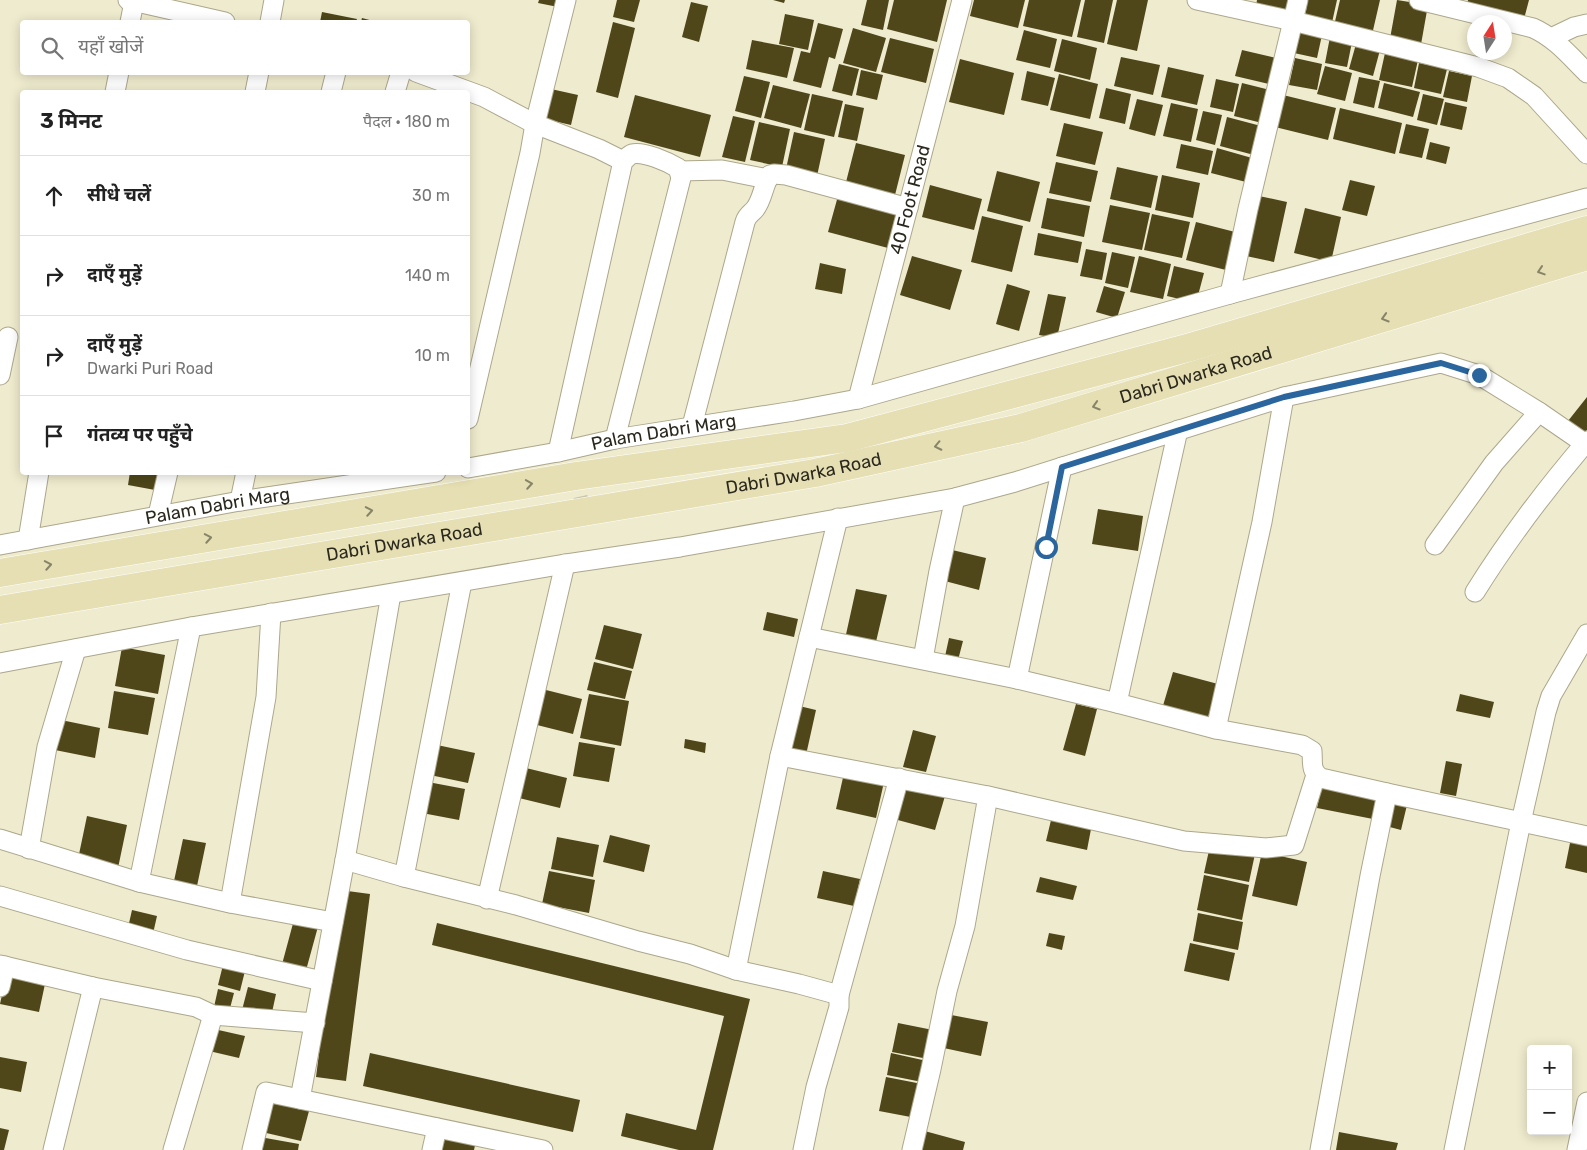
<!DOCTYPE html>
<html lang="hi">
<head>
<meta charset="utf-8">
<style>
  body { margin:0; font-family:Rubik,"Noto Sans Devanagari",sans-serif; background:#f2f2f2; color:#222 }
  .controls { position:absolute; right:15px; bottom:15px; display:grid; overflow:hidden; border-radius:5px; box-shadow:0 2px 12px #0003 }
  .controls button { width:45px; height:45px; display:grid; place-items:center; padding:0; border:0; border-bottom:1px solid #e0e0e0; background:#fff; color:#222; font:25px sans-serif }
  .compass { position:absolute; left:1467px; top:15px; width:45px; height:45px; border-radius:50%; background:#fff; box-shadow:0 2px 12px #0003; rotate:12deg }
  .stop { position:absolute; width:15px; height:15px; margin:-11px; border:4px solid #2a669d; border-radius:50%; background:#fff }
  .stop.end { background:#2a669d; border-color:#fff; box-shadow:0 1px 5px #0008 }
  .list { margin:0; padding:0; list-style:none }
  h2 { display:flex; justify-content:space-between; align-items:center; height:65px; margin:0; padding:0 20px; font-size:21px }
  h2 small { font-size:16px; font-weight:400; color:#767676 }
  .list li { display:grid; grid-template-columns:32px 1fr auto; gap:15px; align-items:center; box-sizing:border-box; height:80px; padding:0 20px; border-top:1px solid #e0e0e0 }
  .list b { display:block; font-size:19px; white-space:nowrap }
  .list p { margin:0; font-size:16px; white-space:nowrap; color:#767676 }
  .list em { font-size:16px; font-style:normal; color:#767676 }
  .icon { flex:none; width:28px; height:28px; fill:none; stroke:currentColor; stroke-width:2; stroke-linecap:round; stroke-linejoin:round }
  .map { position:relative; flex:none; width:1587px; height:1150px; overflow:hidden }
  .search { position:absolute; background:#fff; box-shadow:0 2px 12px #0003; left:20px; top:20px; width:450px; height:55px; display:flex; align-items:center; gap:12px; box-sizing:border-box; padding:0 18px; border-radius:5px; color:#767676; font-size:19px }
  .panel { position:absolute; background:#fff; box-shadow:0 2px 12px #0003; left:20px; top:90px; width:450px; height:385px; border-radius:5px }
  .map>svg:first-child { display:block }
  .building { fill:#4f471a }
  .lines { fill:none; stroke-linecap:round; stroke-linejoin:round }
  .pedestrian-tunnel { stroke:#c8c4ab; stroke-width:14; stroke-dasharray:14 7; stroke-linecap:butt }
  .minor-casing { stroke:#aca78c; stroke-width:21 }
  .primary-casing { stroke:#fff; stroke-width:29 }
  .minor { stroke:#fff; stroke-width:19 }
  .primary { stroke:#e6dfb3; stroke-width:28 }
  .oneway { stroke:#888468 }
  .route { stroke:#2a669d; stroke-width:6 }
  .labels { text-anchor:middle; stroke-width:5; stroke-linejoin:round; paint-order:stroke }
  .street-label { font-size:18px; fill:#2b291e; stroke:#fff }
</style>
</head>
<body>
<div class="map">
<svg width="1587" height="1150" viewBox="0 0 1587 1150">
  <rect width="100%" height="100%" fill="#efebce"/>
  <path class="building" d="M539 0H559L558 7 538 3Z
    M617 0H640L634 22 613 17Z
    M773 0H785L784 3Z
    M867 0H889L883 30 861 25Z
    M894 0H947L937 42 887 29Z
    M974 0H1025L1018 28 970 16Z
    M1029 0H1081L1072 37 1023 26Z
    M1085 0H1113L1104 43 1077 37Z
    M1117 0H1148L1137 51 1107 44Z
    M1257 0H1291L1287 19 1255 11Z
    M1308 0H1337L1331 27 1304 21Z
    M1340 0H1380L1371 39 1333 30Z
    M1397 0 1428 5 1420 50 1389 44Z
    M1468 0H1529L1524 19 1467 4Z
    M691 2 708 6 699 42 682 37Z
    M322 12 357 19 356 22H320Z
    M785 14 814 20 808 50 779 44Z
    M362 18 377 22H361Z
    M613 22 635 28 618 98 596 92Z
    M818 23 843 29 835 59 829 57 821 88 793 81 801 51 810 53Z
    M853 28 886 38 876 72 843 63Z
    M1024 30 1057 39 1050 68 1016 60Z
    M1300 30 1322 35 1317 58 1294 53Z
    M1330 37 1352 42 1347 67 1325 63Z
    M890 38 934 49 926 83 881 72Z
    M1062 39 1097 48 1090 80 1054 71Z
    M752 40 794 48 787 78 746 69Z
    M1356 44 1380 50 1373 76 1349 69Z
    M1242 50 1276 58 1269 84 1235 76Z
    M1385 53 1418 60 1412 87 1379 80Z
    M1121 57 1160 65 1153 95 1114 86Z
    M1295 58 1322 64 1317 90 1289 85Z
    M960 59 1014 73 1004 115 949 102Z
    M1419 63 1447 69 1441 94 1414 88Z
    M839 64 859 69 852 96 832 91Z
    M1325 66 1352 73 1345 101 1317 94Z
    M1168 67 1204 75 1197 105 1161 97Z
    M861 70 883 75 877 100 856 95Z
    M1027 71 1055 78 1048 106 1021 100Z
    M1449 71 1472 76 1467 102 1443 97Z
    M1059 74 1098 84 1090 119 1050 110Z
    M744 76 770 82 761 118 735 111Z
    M1359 77 1380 81 1374 108 1353 103Z
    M1216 79 1239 84 1233 112 1210 107Z
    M1242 83 1270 90 1262 123 1234 116Z
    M1384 83 1420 92 1413 117 1378 108Z
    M773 85 810 94 801 128 764 118Z
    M1106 88 1131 94 1125 124 1099 118Z
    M551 89 578 95 571 125 545 119Z
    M812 94 843 101 834 137 804 130Z
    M1423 94 1444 99 1437 125 1417 120Z
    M635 95 711 115 700 157 624 137Z
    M1283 95 1336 108 1328 140 1275 127Z
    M1137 99 1163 105 1155 136 1129 129Z
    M1445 102 1467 107 1462 130 1440 125Z
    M1171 103 1198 109 1191 142 1163 136Z
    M845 104 864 108 857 141 838 137Z
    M1340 108 1402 123 1395 154 1333 139Z
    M1203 111 1222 115 1215 145 1196 140Z
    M733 116 755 121 745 162 722 157Z
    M1227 117 1261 126 1254 155 1220 146Z
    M759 122 790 129 782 167 750 160Z
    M1064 123 1103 132 1095 165 1056 156Z
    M1406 124 1429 129 1422 158 1399 153Z
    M794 132 825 139 817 176 786 169Z
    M1430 142 1450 147 1446 164 1426 159Z
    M856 143 905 155 895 195 846 182Z
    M1181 144 1213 151 1208 175 1176 168Z
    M1217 148 1252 158 1246 182 1211 173Z
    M1056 162 1098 171 1091 202 1049 193Z
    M1117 167 1158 176 1151 208 1110 199Z
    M997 171 1040 182 1030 222 987 211Z
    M1162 175 1200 183 1193 218 1155 210Z
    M1350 180 1375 186 1367 216 1342 210Z
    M930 185 982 199 974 230 922 217Z
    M838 196 898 211 888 248 828 232Z
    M1259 196 1287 202 1274 262 1246 256Z
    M1047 198 1090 206 1084 237 1041 228Z
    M1110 205 1150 213 1142 250 1102 242Z
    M1305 208 1341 217 1331 262 1294 253Z
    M1152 214 1190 222 1182 258 1144 250Z
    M982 216 1023 226 1012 272 971 262Z
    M1196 222 1239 233 1230 271 1186 260Z
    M1038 233 1082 242 1078 263 1034 255Z
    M1086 249 1107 253 1102 280 1080 276Z
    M1112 252 1135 257 1128 288 1105 283Z
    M912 256 962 270 950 310 900 295Z
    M1139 256 1171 264 1163 299 1130 292Z
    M820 263 846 269 842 294 815 289Z
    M1174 266 1204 273 1196 303 1167 296Z
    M1007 284 1030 291 1019 331 996 324Z
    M1104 286 1125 292 1117 318 1096 312Z
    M1048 294 1066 297 1057 338 1039 335Z
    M1587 397V430L1583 434 1568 421Z
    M130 472H159L155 490 128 485Z
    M1098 509 1143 516 1138 551 1092 544Z
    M948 549 986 558 979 590 941 580Z
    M856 589 887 595 875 646 845 639Z
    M767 612 798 619 794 637 763 630Z
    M604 625 642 634 633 669 595 659Z
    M949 638 963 641 957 664 944 661Z
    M122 647 165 655 158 694 115 686Z
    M594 662 632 671 625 699 587 690Z
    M1173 672 1218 684 1207 721 1162 709Z
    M542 689 582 699 573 734 533 724Z
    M114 691 155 698 148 735 108 728Z
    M589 694 629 701 621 746 580 738Z
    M1460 694 1494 702 1490 718 1456 711Z
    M1076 704 1097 709 1085 756 1063 750Z
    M795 705 816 710 806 755 785 750Z
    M61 720 100 728 95 758 55 750Z
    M913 730 936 736 926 772 903 767Z
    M685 739 706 743 705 753 684 748Z
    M579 742 615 748 609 782 573 776Z
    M437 745 475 753 468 783 430 775Z
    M1446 761 1462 764 1456 796 1440 793Z
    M526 768 567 778 560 808 519 798Z
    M844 773 884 782 876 818 836 809Z
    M428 782 465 789 459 820 422 813Z
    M904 785 945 796 935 830 894 819Z
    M1322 785 1378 797 1373 819 1317 808Z
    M1388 801 1407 805 1401 830 1382 825Z
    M87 816 127 825 118 868 78 859Z
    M1052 816 1092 824 1087 850 1046 841Z
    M610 835 650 845 644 872 603 862Z
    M557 837 599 845 593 877 551 869Z
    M1571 838 1587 841V873L1565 868Z
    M183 839 206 843 197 886 174 881Z
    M1210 846 1255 854 1249 882 1204 873Z
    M1262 852 1307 862 1297 906 1252 896Z
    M549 871 595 880 589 913 542 904Z
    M823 871 860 879 854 906 817 898Z
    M1204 875 1249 885 1242 920 1197 910Z
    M1040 877 1077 886 1073 900 1036 892Z
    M340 890 370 894 346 1081 316 1077Z
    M132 910 157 916 152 938 127 932Z
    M1198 913 1243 922 1238 950 1193 941Z
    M295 916 319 923 305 974 281 968Z
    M437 923 750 999 713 1150H679L621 1136 626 1113 696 1130 724 1016 432 945Z
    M1049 933 1065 936 1062 950 1046 946Z
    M1190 943 1235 953 1229 981 1184 971Z
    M224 961 246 967 240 991 218 985Z
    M6 976 45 984 39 1012 0 1004Z
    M248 987 276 994 271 1017 242 1010Z
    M218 989 234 993 229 1012 214 1007Z
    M946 1014 988 1022 981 1056 939 1047Z
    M898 1023 933 1030 928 1059 892 1052Z
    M214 1029 245 1036 239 1058 209 1051Z
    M370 1053 580 1100 573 1132 363 1086Z
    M891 1053 927 1061 922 1082 887 1075Z
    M0 1057 27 1062 21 1092 0 1088Z
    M886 1077 922 1084 916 1118 879 1111Z
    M269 1102 309 1111 301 1141 262 1132Z
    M0 1128 9 1130 4 1150H0Z
    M921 1130 965 1142 963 1150H915Z
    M1339 1132 1398 1143 1396 1150H1336Z
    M437 1135 476 1141 474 1150H435Z
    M260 1137 299 1144 298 1150H257Z"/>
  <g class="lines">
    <path class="pedestrian-tunnel" d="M576 476 584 512"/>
    <defs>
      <g id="minor">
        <path d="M128 0 225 22"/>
        <path d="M1197 0 1293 21 1478 67 1508 78 1534 96 1587 154"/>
        <path d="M1419 0 1533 28C1554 37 1570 56 1587 73"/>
        <path d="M130 22 134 2"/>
        <path d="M270 22 274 0"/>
        <path d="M1551 38 1574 27 1587 24"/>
        <path d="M416 72 484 97 535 124 599 149 623 161"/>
        <path d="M115 92 119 72"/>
        <path d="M255 92 259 72"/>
        <path d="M331 92 336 72"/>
        <path d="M395 92 401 72"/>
        <path d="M680 171 722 170 768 179"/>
        <path d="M1230 294 1248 209 1298 0"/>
        <path d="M0 375 8 337"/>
        <path id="s1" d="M858 399 962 0"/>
        <path d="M468 419 530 153 535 124 566 0"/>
        <path d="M692 426 745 222C747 215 751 214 755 209 763 199 763 185 770 175L774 174 786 175 908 208"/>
        <path d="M558 452 623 161C626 159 629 155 632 154 644 151 668 162 678 168L681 178 615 439"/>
        <path id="s2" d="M468 468 558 452 615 439 794 411 858 399 1230 294 1587 198"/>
        <path d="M240 501 246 472"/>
        <path d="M158 515 168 472"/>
        <path d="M28 540 39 472"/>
        <path id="s3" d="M0 545 240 501 436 472"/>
        <path d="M1435 545 1494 463 1539 412"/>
        <path d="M1475 592C1508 539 1546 489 1587 441"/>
        <path d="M391 594 345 860 404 877 516 905 638 941 690 954 736 970 780 756 988 796 1184 841 1266 848 1294 845 1316 775"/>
        <path d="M809 637 1017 679 1117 703 1216 729 1302 745 1312 751C1313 763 1310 771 1321 778L1387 793"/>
        <path d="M923 659 939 571 955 498"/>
        <path d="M0 663 191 627 565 564 680 547 955 498 1015 482 1284 397 1441 363 1479 375 1539 412 1587 445"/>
        <path d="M1017 679 1062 467"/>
        <path d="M1117 703 1178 430"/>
        <path d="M1216 729 1262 522 1284 397"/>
        <path d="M780 756 838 518"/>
        <path d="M0 839 139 882 230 903 333 922"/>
        <path d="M29 849 47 747 76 649"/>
        <path d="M404 877 462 582"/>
        <path d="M139 882 191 627"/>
        <path d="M0 896 187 950 322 981"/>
        <path d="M487 899 565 564"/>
        <path d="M230 903 266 697 271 613"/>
        <path d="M0 965 93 987 196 1007 213 1015 315 1023"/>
        <path d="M736 970 799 984 839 995"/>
        <path d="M0 987 5 966"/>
        <path d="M300 1099 345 860"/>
        <path d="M53 1150 93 987"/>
        <path d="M173 1150 213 1015"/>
        <path d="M252 1150 266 1092 543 1150"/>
        <path d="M432 1150 437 1128"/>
        <path d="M803 1150 816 1087 839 1007V995L899 778"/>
        <path d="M912 1150 931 1069 947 991 965 926 988 796"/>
        <path d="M1320 1150 1370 876 1387 793 1587 836"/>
        <path d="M1454 1150 1521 822 1546 712 1551 696 1587 634"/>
        <path d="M1577 1150 1587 1102"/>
      </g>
      <g id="primary">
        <path d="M0 573 576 476 847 438 1191 347 1587 230"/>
        <path id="s4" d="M0 610 815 473 1021 428 1587 256"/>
      </g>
    </defs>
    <use href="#minor" class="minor-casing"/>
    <use href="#primary" class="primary-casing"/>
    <use href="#minor" class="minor"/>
    <use href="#primary" class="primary"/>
  </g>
  <defs><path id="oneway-chevron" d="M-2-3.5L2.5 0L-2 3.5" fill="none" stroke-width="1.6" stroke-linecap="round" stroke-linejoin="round" transform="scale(1.25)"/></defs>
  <g class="oneway">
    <use href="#oneway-chevron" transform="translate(1541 271) rotate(162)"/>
    <use href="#oneway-chevron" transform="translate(1385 318) rotate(163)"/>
    <use href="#oneway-chevron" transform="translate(1096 406) rotate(163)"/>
    <use href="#oneway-chevron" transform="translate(938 446) rotate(168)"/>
    <use href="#oneway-chevron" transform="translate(529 484) rotate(-9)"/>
    <use href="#oneway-chevron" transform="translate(369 511) rotate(-10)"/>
    <use href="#oneway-chevron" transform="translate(208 538) rotate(-10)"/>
    <use href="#oneway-chevron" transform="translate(48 565) rotate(-10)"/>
  </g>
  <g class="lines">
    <path class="route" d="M1046 547 1062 467 1284 397 1441 363 1479 375"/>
  </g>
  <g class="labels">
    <g class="street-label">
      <text dy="6" stroke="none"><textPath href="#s1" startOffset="206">40 Foot Road</textPath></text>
      <text dy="6" stroke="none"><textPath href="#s4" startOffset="1220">Dabri Dwarka Road</textPath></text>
      <text dy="6" stroke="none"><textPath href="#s2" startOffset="199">Palam Dabri Marg</textPath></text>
      <text dy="6" stroke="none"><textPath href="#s4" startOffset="815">Dabri Dwarka Road</textPath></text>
      <text dy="6" stroke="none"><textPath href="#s3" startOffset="221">Palam Dabri Marg</textPath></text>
      <text dy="6" stroke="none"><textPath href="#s4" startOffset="410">Dabri Dwarka Road</textPath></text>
    </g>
  </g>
</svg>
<div class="controls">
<button>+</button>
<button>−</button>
</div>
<svg class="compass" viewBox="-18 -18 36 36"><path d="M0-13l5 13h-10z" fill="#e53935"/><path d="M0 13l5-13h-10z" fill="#767676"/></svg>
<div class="stop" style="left:1046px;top:547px"></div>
<div class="stop end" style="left:1479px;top:375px"></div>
<div class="search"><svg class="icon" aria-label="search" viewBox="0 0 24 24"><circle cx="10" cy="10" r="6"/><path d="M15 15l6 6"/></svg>यहाँ खोजें</div>
<section class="panel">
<h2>3 मिनट<small>पैदल · 180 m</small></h2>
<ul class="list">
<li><svg class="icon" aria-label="ahead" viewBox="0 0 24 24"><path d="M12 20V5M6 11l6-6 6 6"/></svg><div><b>सीधे चलें</b></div><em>30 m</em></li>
<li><svg class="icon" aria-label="right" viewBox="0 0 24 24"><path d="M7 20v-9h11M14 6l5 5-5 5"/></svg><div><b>दाएँ मुड़ें</b></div><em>140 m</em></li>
<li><svg class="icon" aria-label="right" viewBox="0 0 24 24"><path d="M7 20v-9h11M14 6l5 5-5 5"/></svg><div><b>दाएँ मुड़ें</b><p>Dwarki Puri Road</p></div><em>10 m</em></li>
<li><svg class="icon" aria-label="arrive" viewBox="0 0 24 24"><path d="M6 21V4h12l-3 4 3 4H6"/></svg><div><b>गंतव्य पर पहुँचे</b></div></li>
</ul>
</section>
</div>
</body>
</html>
